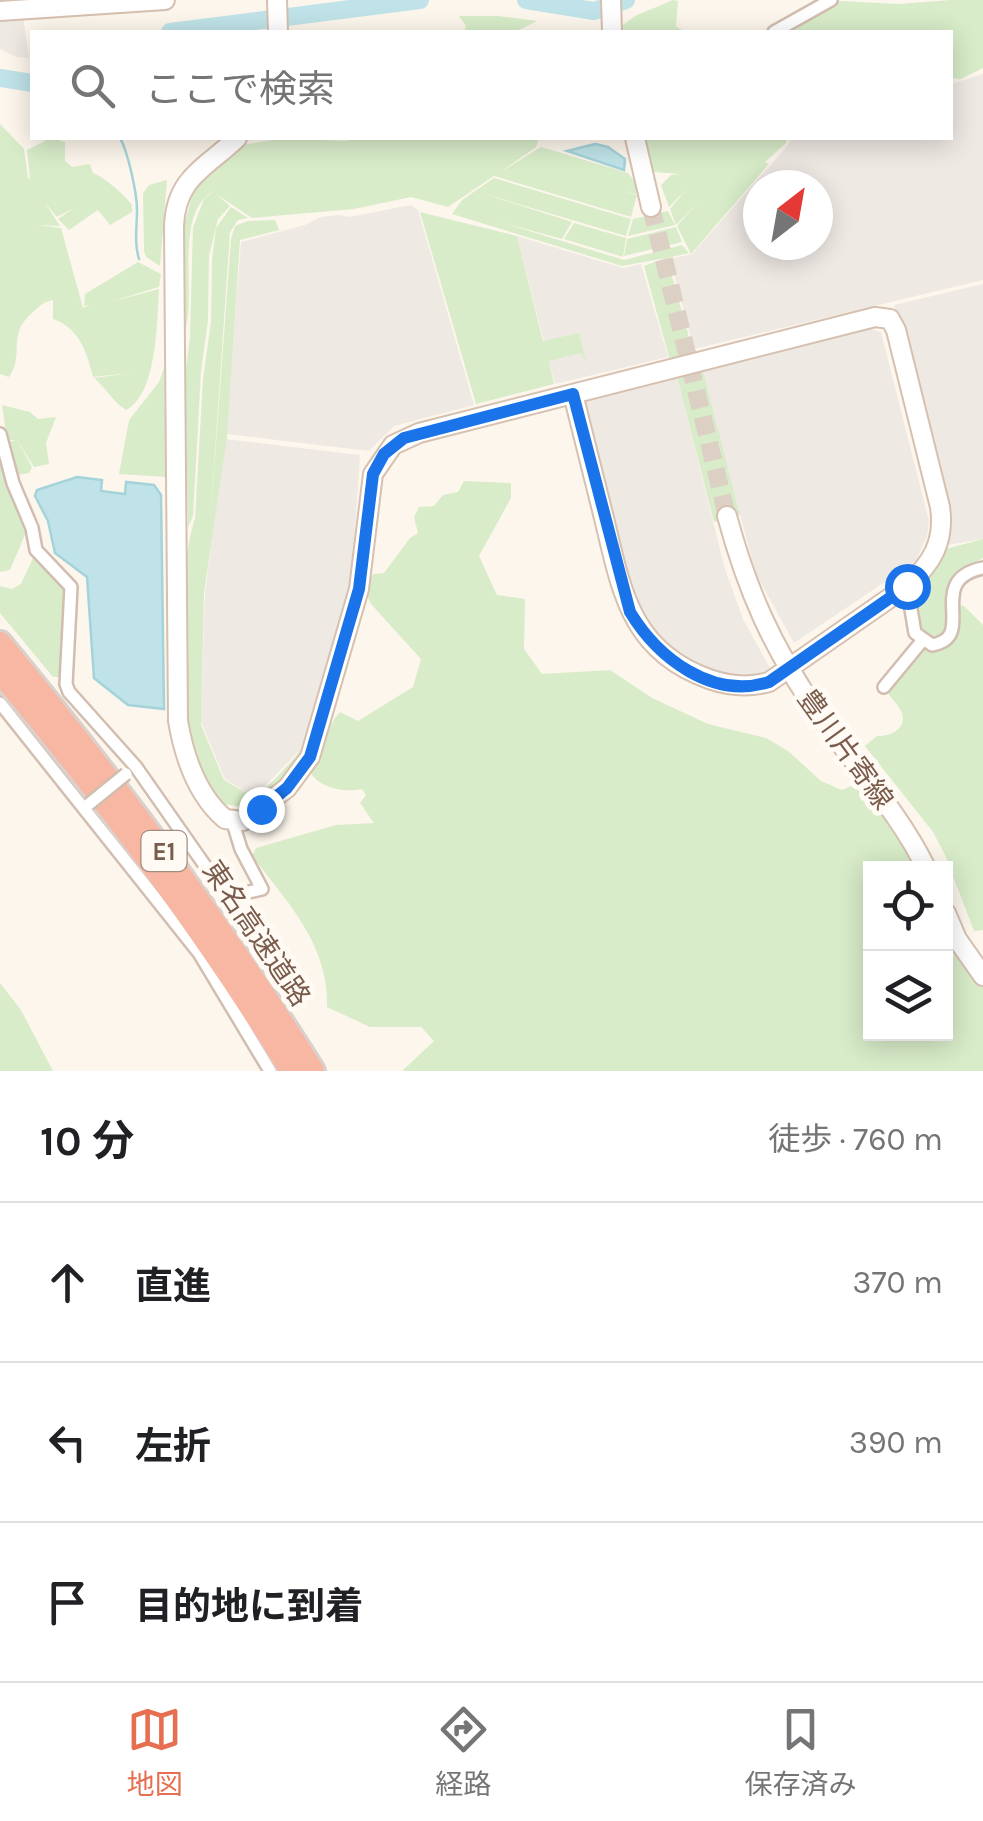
<!DOCTYPE html>
<html lang="ja">
<head>
<meta charset="utf-8">
<style>
  body { margin:0; font-family:Karla,"Noto Sans JP",sans-serif; background:#f6f6f6; color:#202124 }
  .controls { position:absolute; right:30px; bottom:30px; display:grid; overflow:hidden; border-radius:0px; box-shadow:0 5px 25px #0003 }
  .controls button { width:90px; height:90px; display:grid; place-items:center; padding:0; border:0; border-bottom:2px solid #e0e0e0; background:#fff; color:#202124; font:50px sans-serif }
  .compass { position:absolute; left:743px; top:170px; width:90px; height:90px; border-radius:50%; background:#fff; box-shadow:0 5px 25px #0003; rotate:31deg }
  .stop { position:absolute; width:30px; height:30px; margin:-22px; border:8px solid #1a73e8; border-radius:50%; background:#fff }
  .stop.end { background:#1a73e8; border-color:#fff; box-shadow:0 2px 10px #0008 }
  .list { margin:0; padding:0; list-style:none }
  h2 { display:flex; justify-content:space-between; align-items:center; height:130px; margin:0; padding:0 40px; font-size:42px }
  h2 small { font-size:32px; font-weight:400; color:#757577 }
  .list li { display:grid; grid-template-columns:65px 1fr auto; gap:30px; align-items:center; box-sizing:border-box; height:160px; padding:0 40px; border-top:2px solid #e0e0e0 }
  .list b { display:block; font-size:38px; white-space:nowrap }
  .list em { font-size:32px; font-style:normal; color:#757577 }
  .icon { flex:none; width:55px; height:55px; fill:none; stroke:currentColor; stroke-width:2; stroke-linecap:round; stroke-linejoin:round }
  .map { position:relative; flex:none; width:983px; height:1071px; overflow:hidden }
  .search { position:absolute; background:#fff; box-shadow:0 5px 25px #0003; left:30px; right:30px; top:30px; height:110px; display:flex; align-items:center; gap:25px; box-sizing:border-box; padding:0 35px; border-radius:0px; color:#757577; font-size:38px }
  .sheet { height:610px; background:#fff }
  nav { display:flex; justify-content:space-around; align-items:center; box-sizing:border-box; height:140px; border-top:2px solid #e0e0e0; background:#fff; font-size:28px; color:#757577 }
  nav a { display:grid; justify-items:center; gap:5px }
  nav .on { color:#e76f51 }
  .map>svg:first-child { display:block }
  .industrial { fill:#efe9e4; fill-rule:evenodd }
  .green { fill:#d8ecc9 }
  .water { fill:#bfe3e8; stroke:#a5d3da; stroke-width:2.5 }
  .lines { fill:none; stroke-linecap:round; stroke-linejoin:round }
  .stream { stroke:#a5d3da; stroke-width:2.5 }
  .river { stroke:#bfe3e8; stroke-width:18 }
  .secondary-tunnel { stroke:#dcd0c4; stroke-width:18; stroke-dasharray:18 9; stroke-linecap:butt }
  .street-casing { stroke:#d1beb0; stroke-width:16 }
  .secondary-casing { stroke:#d6c0b0; stroke-width:22 }
  .highway-casing { stroke:#dad1cd; stroke-width:28 }
  .street { stroke:#fff; stroke-width:11 }
  .secondary { stroke:#fff; stroke-width:18 }
  .highway { stroke:#f7b7a3; stroke-width:22 }
  .street-bridge-casing { stroke:#d1beb0; stroke-width:16; stroke-linecap:butt }
  .street-bridge { stroke:#fff; stroke-width:11 }
  .route { stroke:#1a73e8; stroke-width:12 }
  .labels { text-anchor:middle; stroke-width:10; stroke-linejoin:round; paint-order:stroke }
  .shield { fill:#fffaf3; stroke:#a28b7f; stroke-width:2.5 }
  .shield-label { font-size:25px; font-weight:bold; fill:#7a5c4d }
  .street-label { font-size:28px; fill:#7a5c4d; stroke:#fffaf3 }
</style>
</head>
<body>
<div class="map">
<svg width="983" height="1071" viewBox="0 0 983 1071">
  <rect width="100%" height="100%" fill="#fdf6ec"/>
  <path class="industrial" d="M23 16 29 58 16 57 0 49V17Z
    M983 74V280L694 349 670 259 692 254 789 144 790 138H950L951 84ZM758 185H818V245H758Z
    M411 205 418 210 474 405 394 426 369 451 226 434 241 242 305 225 321 217 340 215 349 217Z
    M517 236 623 268 641 264 668 357 555 384Z
    M983 284V539L947 545 948 507 894 305Z
    M871 329 881 332 929 521 927 536 916 561 794 643 756 574 701 371Z
    M676 373 725 569 743 619 771 670 755 677 735 678 713 672 670 650 651 632 631 598 584 408 590 395Z
    M225 439 360 455 351 590 312 723 298 752 259 792 247 793 225 779 201 722 205 593Z"/>
  <path class="green" d="M673 0 678 1 676 26 685 32H621L620 27 635 16Z
    M951 0H983V68L961 79 951 78 950 32H784L840 1 898 4Z
    M459 16H498L537 21 519 30 464 32 466 26Z
    M0 124 24 149 28 178 30 180 27 150 45 141 43 138H60V141L65 142V161L72 167 90 164 93 173C104 177 125 195 132 205V212L110 225 98 210 69 230 58 219 74 208 57 217 45 203 60 226 37 225 61 228 83 308 89 305 84 306 85 294 138 262 161 274 159 287 110 302 159 289C157 322 157 395 126 410 112 401 107 389 94 378L131 373 93 377C87 352 79 328 53 319V300C43 302 40 306 33 312 5 336 26 353 9 377L0 374Z
    M284 138 346 141 353 138H539L536 147 499 173 541 147 628 173 636 183V194L624 191 637 195 631 217 494 176 448 207 411 197 354 209 252 218 216 194 230 206 218 219 209 256 208 320 201 372 193 516 188 527 185 376 190 337 193 227 204 199 214 191C173 212 197 295 185 331L183 230 193 192 199 182 202 183 242 145Z
    M641 138H787L786 143 765 162 769 164 691 254 677 226 698 202 676 225 670 209 686 190 669 207 661 185 671 175 680 174 654 172 648 167Z
    M494 178 631 219 626 236 478 192 572 222 562 239 500 222 624 260 682 245 689 253 667 258 694 355 670 361 644 266 666 258 622 266 452 214 462 200Z
    M167 180 160 266 146 257 144 251 143 193 149 185Z
    M231 207 248 218 238 220 230 232 210 526 231 239 235 226 248 221 275 220 279 230 240 240 227 437 204 593 201 725 224 780 248 794 260 793 275 779 297 755 310 729C296 769 282 784 248 808L224 804C212 790 201 775 195 758 179 708 178 566 195 519L203 379 211 321 212 259 216 228Z
    M668 211 675 225 628 236 633 219Z
    M420 212 517 236 543 341 579 333 586 361 580 353 549 361 554 384 476 404Z
    M574 223 626 238 623 257 564 239Z
    M676 227 682 242 624 256 627 239Z
    M702 367 740 515 714 522 676 373Z
    M164 368 166 477 119 474 129 420 159 382Z
    M2 405 30 412 38 419 56 417 46 443 49 464 34 467 17 440 32 467 29 473 16 475 7 442 16 440H7Z
    M0 445 27 530 10 570 0 572Z
    M464 481 511 483V498L479 556 497 595 525 599 524 649 542 674 610 670 652 698 708 724 766 738 788 751 821 781 842 790 865 780 931 868H870V1034H946V903L983 972V1071H402L434 1041 421 1027H370L327 1007C329 945 288 903 252 856L256 848 336 825 374 823 360 803 366 795 362 789C345 793 319 788 310 772 319 756 329 722 340 712L358 721 413 687 421 659 371 604 365 592 373 574 384 573 410 538 418 533 414 517 419 507 434 506 443 495 458 492Z
    M983 539V558L959 572 948 584 945 632 939 639C913 636 915 613 911 591L931 574 946 549Z
    M34 556 68 590 62 674 58 677H53L0 613V586L12 589 21 584Z
    M956 605 964 606 983 625V930L974 931 945 855 933 832 865 746 877 736C892 737 910 727 900 709 895 701 889 697 885 687L923 646C953 660 959 627 956 605Z
    M0 983 21 1010 53 1071H0Z"/>
  <path class="water" d="M595 144 608 147 625 159 624 170 567 151Z
    M77 477 102 480 101 491 125 494 126 482 154 485 161 495 164 709 128 705 94 678 87 577 55 553 48 521 35 496 37 490Z"/>
  <g class="lines">
    <path class="stream" d="M120 138C128 152 137 193 137 210 137 227 134 243 139 259"/>
    <path class="river" d="M526 0 594 11 626 0
      M170 32 420 0
      M0 78 32 83"/>
    <path class="secondary-tunnel" d="M651 207 727 516"/>
    <defs>
      <path id="street" d="M774 32 831 0
        M0 434 13 483 32 528 36 550 71 587 66 684 69 692 136 767 208 870 228 891 240 894 262 889 241 849 233 823
        M907 586 915 633 932 645C979 637 923 580 983 568
        M884 687 922 641
        M0 703 199 953 270 1071"/>
      <path id="secondary" d="M277 0 278 32
        M611 0 612 32
        M0 11 165 0
        M237 138C206 168 176 177 174 226L178 721C184 756 197 795 225 819L243 821 287 788 310 757 359 589 373 474 393 445 419 433 875 317 890 319 896 330 940 507C945 542 932 563 907 586L769 682C748 688 729 686 709 679 628 650 621 587 603 514 593 474 583 434 573 394
        M635 138 651 207
        M727 516C747 590 772 647 816 710 852 763 898 810 926 868
        M946 913 957 939 983 976"/>
      <path id="highway" d="M0 643C113 780 219 921 313 1071
        M0 672C106 799 205 930 291 1071"/>
    </defs>
    <use href="#street" class="street-casing"/>
    <use href="#secondary" class="secondary-casing"/>
    <use href="#highway" class="highway-casing"/>
    <use href="#street" class="street"/>
    <use href="#secondary" class="secondary"/>
    <use href="#highway" class="highway"/>
    <defs>
      <path id="street-bridge" d="M89 804 126 774"/>
    </defs>
    <use href="#street-bridge" class="street-bridge-casing"/>
    <use href="#street-bridge" class="street-bridge"/>
  </g>
  <g class="lines">
    <path class="route" d="M261 809 287 788 310 757 359 589 373 474 384 454 404 438 573 394 630 612C658 658 712 700 769 682L907 586"/>
  </g>
  <g class="labels">
    <rect class="shield" x="141.5" y="831" width="45" height="40" rx="8"/>
    <g class="shield-label">
      <text x="164" y="860">E1</text>
    </g>
    <g class="street-label">
      <text transform="translate(846 749) rotate(54)" y="10">豊川片寄線</text>
      <text transform="translate(257 933) rotate(56)" y="10">東名高速道路</text>
    </g>
  </g>
</svg>
<div class="controls">
<button><svg class="icon" aria-label="locate" viewBox="0 0 24 24"><circle cx="12" cy="12" r="6"/><path d="M12 2v4M12 18v4M2 12h4M18 12h4"/></svg></button>
<button><svg class="icon" aria-label="layers" viewBox="0 0 24 24"><path d="M12 4l9 5-9 5-9-5zM3 14l9 5 9-5"/></svg></button>
</div>
<svg class="compass" viewBox="-18 -18 36 36"><path d="M0-13l5 13h-10z" fill="#e53935"/><path d="M0 13l5-13h-10z" fill="#757577"/></svg>
<div class="stop" style="left:907px;top:586px"></div>
<div class="stop end" style="left:261px;top:809px"></div>
<div class="search"><svg class="icon" aria-label="search" viewBox="0 0 24 24"><circle cx="10" cy="10" r="6"/><path d="M15 15l6 6"/></svg>ここで検索</div>
</div>
<section class="sheet">
<h2>10 分<small>徒歩 · 760 m</small></h2>
<ul class="list">
<li><svg class="icon" aria-label="ahead" viewBox="0 0 24 24"><path d="M12 20V5M6 11l6-6 6 6"/></svg><div><b>直進</b></div><em>370 m</em></li>
<li><svg class="icon" aria-label="left" viewBox="0 0 24 24"><path d="M17 20v-9H6M10 6l-5 5 5 5"/></svg><div><b>左折</b></div><em>390 m</em></li>
<li><svg class="icon" aria-label="arrive" viewBox="0 0 24 24"><path d="M6 21V4h12l-3 4 3 4H6"/></svg><div><b>目的地に到着</b></div></li>
</ul>
</section>
<nav>
<a class="on"><svg class="icon" aria-label="map" viewBox="0 0 24 24"><path d="M3 6l6-2 6 2 6-2v14l-6 2-6-2-6 2zM9 4v14M15 6v14"/></svg>地図</a>
<a><svg class="icon" aria-label="directions" viewBox="0 0 24 24"><path d="M12 3l9 9-9 9-9-9zM9 14v-3h6M13 9l2 2-2 2"/></svg>経路</a>
<a><svg class="icon" aria-label="saved" viewBox="0 0 24 24"><path d="M7 4h10v16l-5-4-5 4z"/></svg>保存済み</a>
</nav>
</body>
</html>
